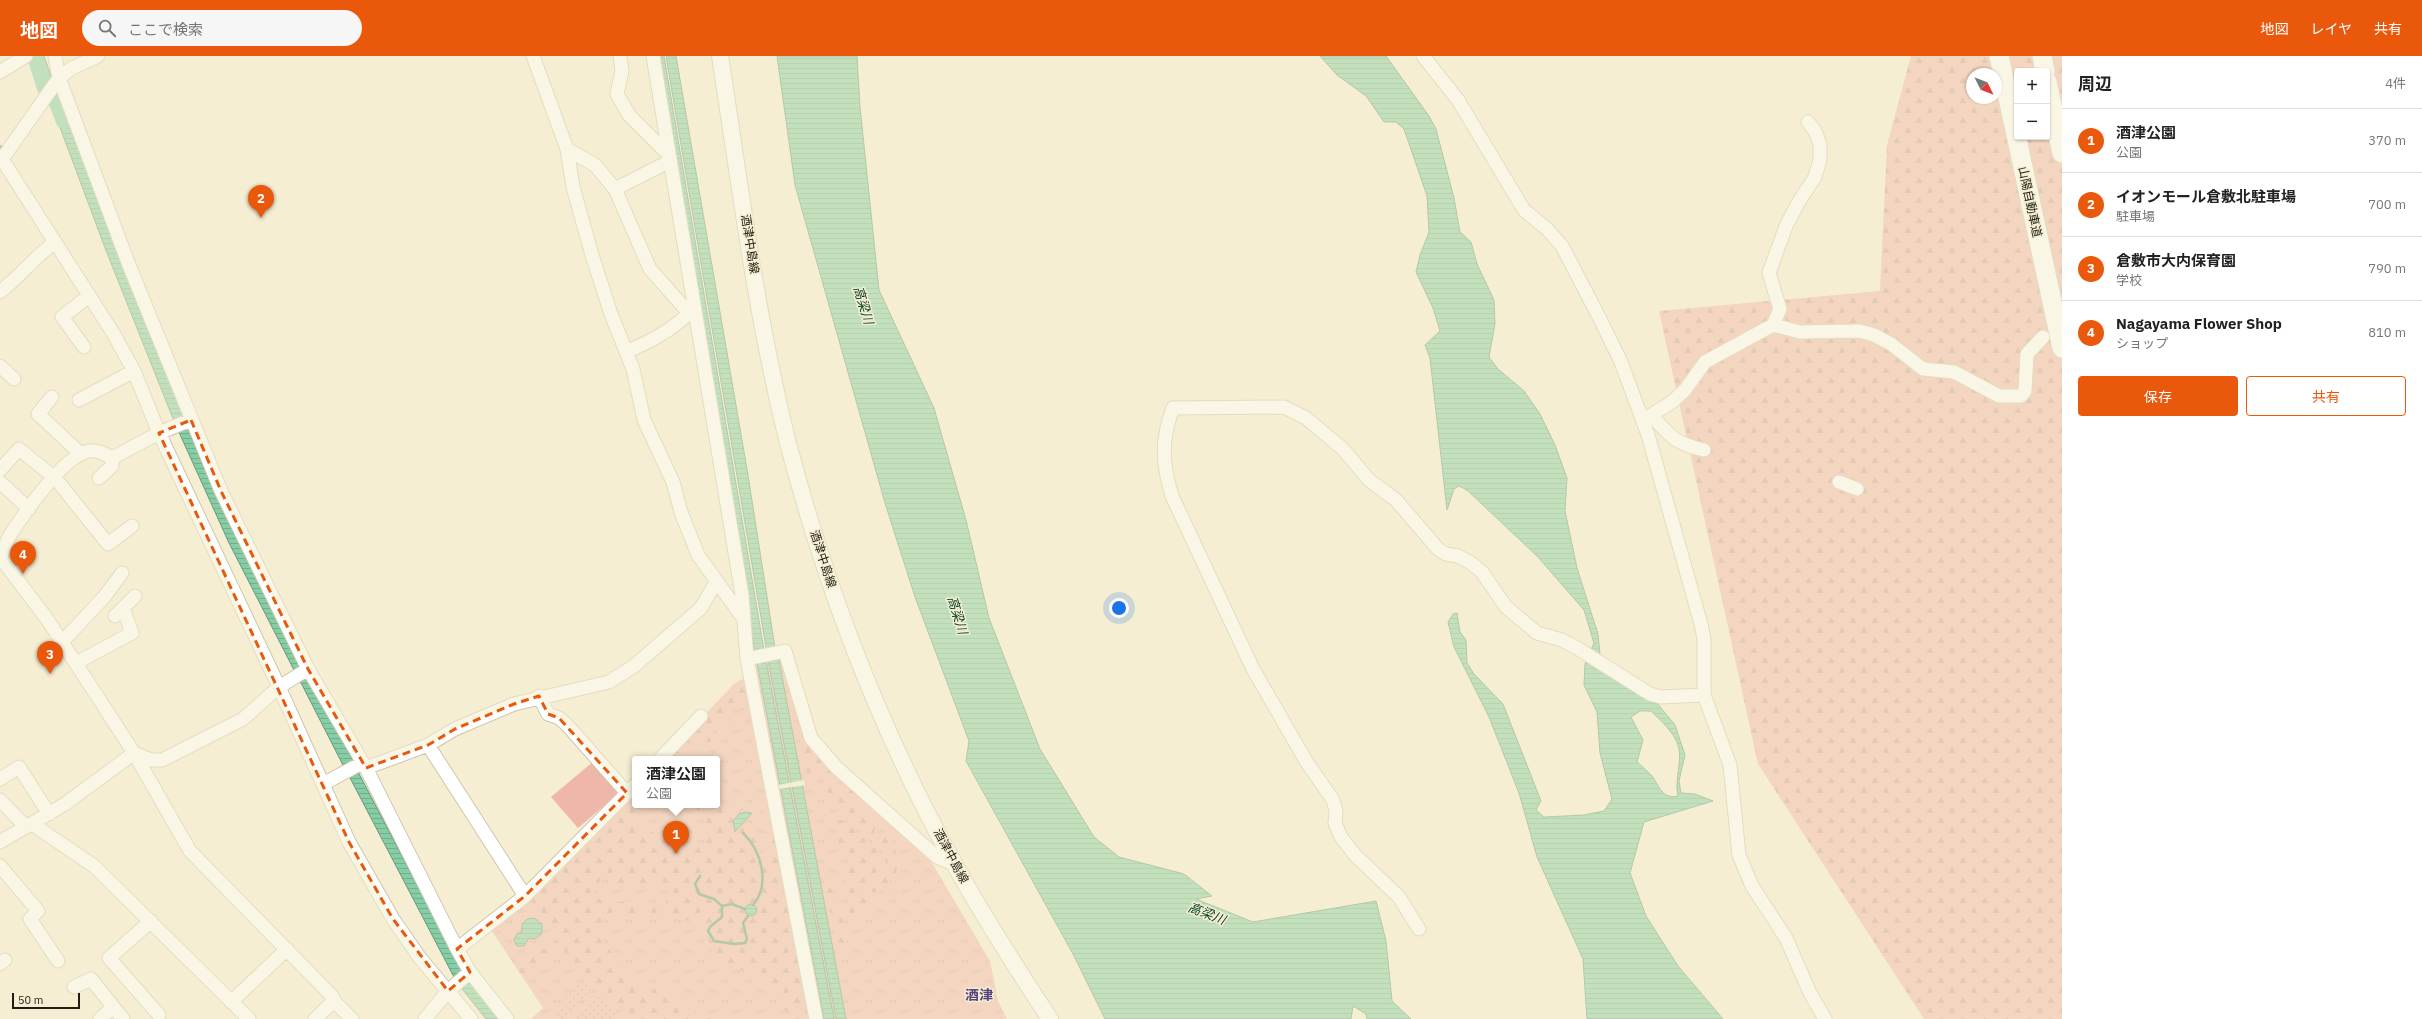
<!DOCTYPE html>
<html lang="ja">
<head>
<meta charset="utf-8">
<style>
  body { margin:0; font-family:"IBM Plex Sans","Noto Sans JP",sans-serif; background:#f6f6f6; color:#222 }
  .controls { position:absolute; right:12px; top:12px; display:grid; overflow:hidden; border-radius:4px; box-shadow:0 1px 3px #0004 }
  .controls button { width:36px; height:36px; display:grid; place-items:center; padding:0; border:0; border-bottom:1px solid #e0e0e0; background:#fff; color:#222; font:20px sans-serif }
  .compass { position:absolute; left:1966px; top:12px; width:36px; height:36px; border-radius:50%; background:#fff; box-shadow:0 1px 3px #0004; rotate:132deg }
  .scale { position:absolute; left:12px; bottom:10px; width:68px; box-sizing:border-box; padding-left:4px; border:2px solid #1f1d13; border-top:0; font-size:11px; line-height:14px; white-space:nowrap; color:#1f1d13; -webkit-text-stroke:3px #f5eed2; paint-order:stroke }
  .you { position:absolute; left:1119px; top:552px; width:14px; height:14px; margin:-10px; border:3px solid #fff; border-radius:50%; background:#1a73e8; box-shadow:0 0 0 6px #1a73e833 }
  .badge { display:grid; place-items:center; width:26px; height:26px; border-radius:50%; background:#ea580c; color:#fff; font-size:13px; font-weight:700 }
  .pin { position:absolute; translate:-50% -33px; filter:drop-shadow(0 1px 2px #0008) }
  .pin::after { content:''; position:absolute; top:21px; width:14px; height:12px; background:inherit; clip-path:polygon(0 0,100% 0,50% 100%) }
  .popup { position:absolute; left:632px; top:700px; width:88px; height:52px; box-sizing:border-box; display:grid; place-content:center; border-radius:4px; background:#fff; filter:drop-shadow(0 1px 3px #0005); font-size:13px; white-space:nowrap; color:#767676 }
  .popup b { font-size:15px; color:#222 }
  .popup::after { content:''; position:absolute; left:50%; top:100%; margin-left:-8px; border:8px solid transparent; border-top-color:#fff }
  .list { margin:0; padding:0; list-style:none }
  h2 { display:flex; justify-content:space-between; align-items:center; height:52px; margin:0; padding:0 16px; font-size:17px }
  h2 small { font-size:13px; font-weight:400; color:#767676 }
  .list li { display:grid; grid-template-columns:26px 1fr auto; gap:12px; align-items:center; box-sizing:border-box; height:64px; padding:0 16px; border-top:1px solid #e0e0e0 }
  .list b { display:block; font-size:15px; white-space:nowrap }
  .list p { margin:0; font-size:13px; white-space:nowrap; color:#767676 }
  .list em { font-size:13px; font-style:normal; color:#767676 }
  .actions { display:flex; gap:8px; padding:12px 16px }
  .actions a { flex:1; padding:9px 0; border:1px solid #ea580c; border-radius:4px; text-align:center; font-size:14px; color:#ea580c }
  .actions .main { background:#ea580c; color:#fff }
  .icon { flex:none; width:22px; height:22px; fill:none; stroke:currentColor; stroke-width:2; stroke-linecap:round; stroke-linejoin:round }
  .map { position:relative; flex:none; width:2062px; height:963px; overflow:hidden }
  header { display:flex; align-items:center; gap:24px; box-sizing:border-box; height:56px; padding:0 20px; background:#ea580c; color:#fff }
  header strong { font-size:19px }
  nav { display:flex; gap:22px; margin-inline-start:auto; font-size:14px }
  .search { width:280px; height:36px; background:#f6f6f6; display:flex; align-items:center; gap:10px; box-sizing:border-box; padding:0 14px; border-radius:22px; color:#767676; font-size:15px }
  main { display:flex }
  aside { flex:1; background:#fff }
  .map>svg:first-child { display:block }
  .grass { fill:url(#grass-tufts) }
  .forest { fill:url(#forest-firs); fill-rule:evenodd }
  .garden { fill:url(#garden-dots) }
  .pitch { fill:#efb7aa }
  .water { fill:url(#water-rules); stroke:#669979; fill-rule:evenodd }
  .pier { fill:#f5eed2 }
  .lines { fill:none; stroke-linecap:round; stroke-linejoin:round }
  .stream { stroke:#669979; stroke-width:2.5 }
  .river { stroke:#85cea5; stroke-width:16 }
  .minor-casing { stroke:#ccc6ab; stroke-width:15 }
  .major-casing { stroke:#ccc6ab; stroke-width:18 }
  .highway-casing { stroke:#ccc6ab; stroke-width:21 }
  .minor { stroke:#fff; stroke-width:13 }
  .major { stroke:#fff; stroke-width:16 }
  .highway { stroke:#fff; stroke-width:19 }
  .marked { fill:none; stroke:#e8590c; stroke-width:3; stroke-dasharray:8 5; stroke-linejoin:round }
  .labels { text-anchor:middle; stroke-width:3; stroke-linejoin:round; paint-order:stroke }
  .street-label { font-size:12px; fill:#1f1d13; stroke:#f5eed2 }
  .water-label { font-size:13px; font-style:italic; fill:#044127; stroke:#f5eed2 }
  .quarter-label { font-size:14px; font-weight:bold; fill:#57417e; stroke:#f5eed2 }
</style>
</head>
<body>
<header>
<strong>地図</strong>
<div class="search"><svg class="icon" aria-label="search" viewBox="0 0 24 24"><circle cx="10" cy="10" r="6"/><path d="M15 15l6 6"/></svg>ここで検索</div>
<nav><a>地図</a><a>レイヤ</a><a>共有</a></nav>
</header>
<main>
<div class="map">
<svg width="2062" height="963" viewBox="0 0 2062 963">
  <defs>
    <pattern id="grass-tufts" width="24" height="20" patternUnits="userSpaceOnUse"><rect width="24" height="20" fill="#efb7aa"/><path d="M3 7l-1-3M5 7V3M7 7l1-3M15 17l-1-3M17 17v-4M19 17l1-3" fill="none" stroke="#cc9d91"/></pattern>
    <pattern id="forest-firs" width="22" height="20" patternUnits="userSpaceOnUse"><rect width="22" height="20" fill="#efb7aa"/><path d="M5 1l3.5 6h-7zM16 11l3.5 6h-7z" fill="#cc9d91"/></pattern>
    <pattern id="garden-dots" width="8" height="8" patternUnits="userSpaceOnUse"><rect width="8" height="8" fill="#efb7aa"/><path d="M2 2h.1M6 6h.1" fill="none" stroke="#cc9d91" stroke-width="1.8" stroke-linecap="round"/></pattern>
    <pattern id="water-rules" width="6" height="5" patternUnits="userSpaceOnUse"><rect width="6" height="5" fill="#85cea5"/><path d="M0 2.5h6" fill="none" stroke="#72b08d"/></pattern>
  </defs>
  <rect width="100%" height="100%" fill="#f5eed2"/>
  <path class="grass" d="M782 598 805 670 925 797 932 807 990 905 998 945 1007 963H819L750 606Z
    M746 621 812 963H531L543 952 490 872 635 749H717V703H663L734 628Z"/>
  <path class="forest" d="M1911 0H2062V963H1924L1758 708 1659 255 1880 235 1887 89ZM2017 15H2047V81H2017ZM1972 18H1996V42H1972Z
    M746 621 754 657 725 649 732 661 724 672 712 669 714 685 699 687 693 695 700 703H663L734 628Z
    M801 689 811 690 839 721H809Z
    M822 726H840L853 733 855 748 847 747 831 754 821 731Z
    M635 733V749H657V751L644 756 633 764 632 771 703 789 709 783 702 756 687 749 749 746 761 753 760 758 752 759 743 754 735 756 732 760 746 766 755 777 758 793 772 806 766 783V765L776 769 812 963H790L772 927 723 907 711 895 705 870 674 861 607 858 595 874 638 933 669 934 701 960 716 963H622L620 951 605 935 587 922 562 892 522 919 490 872ZM601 822 629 832 645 827 670 837 662 855 637 845 618 846 591 841ZM532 844 559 882 545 894 540 889 520 903 495 872Z
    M851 751 862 755 876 768 873 780 856 765 837 760 841 753Z
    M837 763 857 770 854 774 858 779 870 786 866 794 843 804 835 769Z
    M879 776C901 779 897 813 895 828L890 823 881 786 874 783Z
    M872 786 881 800 886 822 891 831C875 845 844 829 848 808L854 802 868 796Z
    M846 819C862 851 881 831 906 838 882 839 864 847 852 868L845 821Z
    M830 830C840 837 845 875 847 887L845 890 838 888 826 831Z"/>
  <path class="garden" d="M579 928 593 931 565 963H557L555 954Z
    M600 937 615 952V958L610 963H576Z"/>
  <path class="pitch" d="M594 705 620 736 578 772 551 741Z"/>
  <path class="water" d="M35 0H44L53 26 46 35 31 2Z
    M654 0H664L764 594 834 963H824L755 596Z
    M666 0H676L748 419 775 592 778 599 846 963H836L768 603Z
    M777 0H857L860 51 879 234 934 352 966 464 989 562 1040 693 1094 781 1119 801 1184 818 1212 840 1196 843 1253 866 1376 845 1386 885 1392 945 1411 963H1367L1366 958 1353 950 1351 963H1105L1073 898 966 705 969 685 915 541 885 447 795 129Z
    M1320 0H1386L1429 60 1436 73 1454 142 1460 176 1471 186 1477 208 1494 244 1495 268 1489 301 1498 313 1524 335 1540 358 1555 389 1567 422 1565 455 1577 512 1598 578 1601 609 1656 646 1675 669 1685 699 1679 725 1681 737 1695 738 1713 745 1644 766 1630 817 1646 860 1678 910 1723 963H1587L1583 903 1537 801 1519 737 1489 661 1454 591 1448 566 1453 558 1457 557 1460 576 1466 584 1467 607 1474 618 1503 648 1541 745 1536 754 1544 761 1584 759 1604 755 1612 743 1600 697 1597 656 1584 629 1585 608 1594 587 1584 554 1537 500 1467 434 1459 430 1454 433 1447 454 1430 302 1425 289 1440 275 1433 252 1416 216 1420 199 1429 176 1427 140 1404 73 1396 66H1384L1366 40 1337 19ZM1640 655H1651C1660 664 1674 676 1678 689 1683 703 1674 725 1678 740 1662 744 1659 729 1652 720 1647 715 1642 710 1637 706L1643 684 1631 661Z
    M59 42 103 159 184 360 174 365 105 192 52 50Z
    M189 370 220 448 303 609 295 616 229 487 178 374Z
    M309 618 354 707 345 713 298 621Z
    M357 714 461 913 462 918 455 923 348 718Z
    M746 756 752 757 735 776 733 765 739 758Z
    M745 854a6 6 0 1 1 12 0a6 6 0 1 1-12 0Z
    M534 862 542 868V877L535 883 529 882 524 890H517L514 884 517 878 522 876V868L527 863Z
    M469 923 499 963H486L459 929Z"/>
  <path class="pier" d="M804 724 805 729 779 733 778 729Z"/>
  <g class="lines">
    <path class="stream" d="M0 90 3 94
      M743 777C761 794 771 828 753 849
      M700 820 695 828 699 838 714 843 722 850 732 848 745 853
      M722 850V861L710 871 708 875 714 885 734 888 745 887 747 883 743 867 748 860"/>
    <path class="river" d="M35 0 45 32 57 47 64 65"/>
    <defs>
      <path id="minor" d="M55 0 59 22 129 209 221 435 308 613 366 712 457 893 470 916 507 963
        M533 0 567 93 573 131 592 199 611 258 633 313 644 364 673 426 681 456 698 499 743 562
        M620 0 622 15 617 38 629 59 668 98
        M653 0 742 539 747 603 816 963
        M1423 0 1458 44 1524 154 1547 173 1562 190 1599 261 1621 306 1648 379 1701 568 1704 583V639L1730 709 1739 799 1752 830 1786 882 1810 937 1825 963
        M0 16 26 0
        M567 93 595 109 615 133 650 213 689 257
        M0 100 113 277 134 315 159 377 279 631 349 786 393 863 420 902 471 963
        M0 106 59 22 72 12 98 0
        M615 133 670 105
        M0 236C20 220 35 201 55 186
        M1773 269 1780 253 1769 217 1786 170 1798 147 1815 121 1820 104V88L1815 75 1808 66
        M84 291 62 261 89 240
        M626 296C649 286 671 275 689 257H695
        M0 310 14 323
        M52 341 38 358 81 398
        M79 344 134 315
        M1651 359C1671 381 1674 387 1704 394
        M1643 364 1672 346 1685 334 1705 306 1773 269 1800 276 1860 275 1874 279 1891 288 1923 313 1954 316 1999 340H2021L2025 335 2027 298 2043 281
        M0 414 19 393 55 422 108 488 132 470
        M99 422 112 410V402
        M0 426 29 453
        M1839 426 1857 433
        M0 501 47 563 134 697 190 795 332 940 334 945 315 963
        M0 502C4 494 6 486 10 479 24 458 64 399 89 395 99 394 105 398 112 402L159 377 191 364
        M115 560 135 540
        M62 586 105 540 122 517
        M747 603 785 595 811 682 836 711 937 801 954 808
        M76 607 132 577 123 552
        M539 640 548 658 559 662 568 670 627 737
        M428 689 525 840
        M134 697 151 704H162L243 663 279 631 308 613
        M660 703 701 660
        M366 712 428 689 455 673 514 648 609 626 634 610 701 552 716 526
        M0 723 19 711 49 758
        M323 728 362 707
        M0 744 26 771
        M32 768 94 810 249 963
        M0 786 65 748 134 697
        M0 810 38 855 30 863 58 905
        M151 865 109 902 159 959
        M1419 873 1399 841 1355 799 1341 781 1335 767 1336 755 1333 744 1306 705 1253 613 1172 440C1162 407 1161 384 1173 352L1284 351 1306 362 1343 393 1369 424 1396 444 1438 493 1446 498 1458 500 1471 507 1482 516 1506 551 1537 577 1562 584 1577 592 1650 638 1661 641 1704 639
        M457 893 525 840 635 729
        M0 908 5 904
        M74 931 91 923 123 963
        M334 945 352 963
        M231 946 287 893
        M100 963 113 951
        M425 963 448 935 470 916"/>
      <path id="major" d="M720 0C740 129 756 260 788 387 826 532 882 678 955 809 984 862 1017 913 1050 963"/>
      <path id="highway" d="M1999 0 2062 292
        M2042 0 2045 15
        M2047 26 2062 97"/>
    </defs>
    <use href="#minor" class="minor-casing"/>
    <use href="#major" class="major-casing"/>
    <use href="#highway" class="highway-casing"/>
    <use href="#minor" class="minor"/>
    <use href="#major" class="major"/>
    <use href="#highway" class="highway"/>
  </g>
  <path d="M0 0H2062V963H0ZM191 364 221 435 308 613 366 712 428 689 455 673 514 648 539 640 548 658 559 662 627 737 525 840 457 893 470 916 448 935 393 863 349 786 159 377Z" fill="#f5eed2" fill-opacity=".55" fill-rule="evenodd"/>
  <path class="marked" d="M191 364 221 435 308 613 366 712 428 689 455 673 514 648 539 640 548 658 559 662 627 737 525 840 457 893 470 916 448 935 393 863 349 786 159 377Z"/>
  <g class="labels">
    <g class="street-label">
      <text transform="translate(2030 146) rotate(78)" y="4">山陽自動車道</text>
      <text transform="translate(750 188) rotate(81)" y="4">酒津中島線</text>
      <text transform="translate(823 503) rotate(72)" y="4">酒津中島線</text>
      <text transform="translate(951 800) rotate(62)" y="4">酒津中島線</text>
    </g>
    <g class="water-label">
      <text transform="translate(864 249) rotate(73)" y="5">高梁川</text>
      <text transform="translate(958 559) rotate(73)" y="5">高梁川</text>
      <text transform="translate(1207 857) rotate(21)" y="5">高梁川</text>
    </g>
    <g class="quarter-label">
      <text x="979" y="944">酒津</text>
    </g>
  </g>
</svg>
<div class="controls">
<button>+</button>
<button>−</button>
</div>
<svg class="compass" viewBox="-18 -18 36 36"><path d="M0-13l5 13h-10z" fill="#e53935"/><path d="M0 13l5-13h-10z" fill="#767676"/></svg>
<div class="scale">50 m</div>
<div class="you"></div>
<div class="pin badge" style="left:676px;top:798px">1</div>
<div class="popup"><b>酒津公園</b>公園</div>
<div class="pin badge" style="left:261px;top:162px">2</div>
<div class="pin badge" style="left:50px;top:618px">3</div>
<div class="pin badge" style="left:23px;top:518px">4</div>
</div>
<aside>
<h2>周辺<small>4件</small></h2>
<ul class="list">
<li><span class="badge">1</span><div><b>酒津公園</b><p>公園</p></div><em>370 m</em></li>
<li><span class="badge">2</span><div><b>イオンモール倉敷北駐車場</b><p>駐車場</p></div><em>700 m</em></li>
<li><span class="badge">3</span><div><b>倉敷市大内保育園</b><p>学校</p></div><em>790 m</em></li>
<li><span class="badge">4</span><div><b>Nagayama Flower Shop</b><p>ショップ</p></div><em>810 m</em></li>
</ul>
<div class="actions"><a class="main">保存</a><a>共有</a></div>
</aside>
</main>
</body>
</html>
